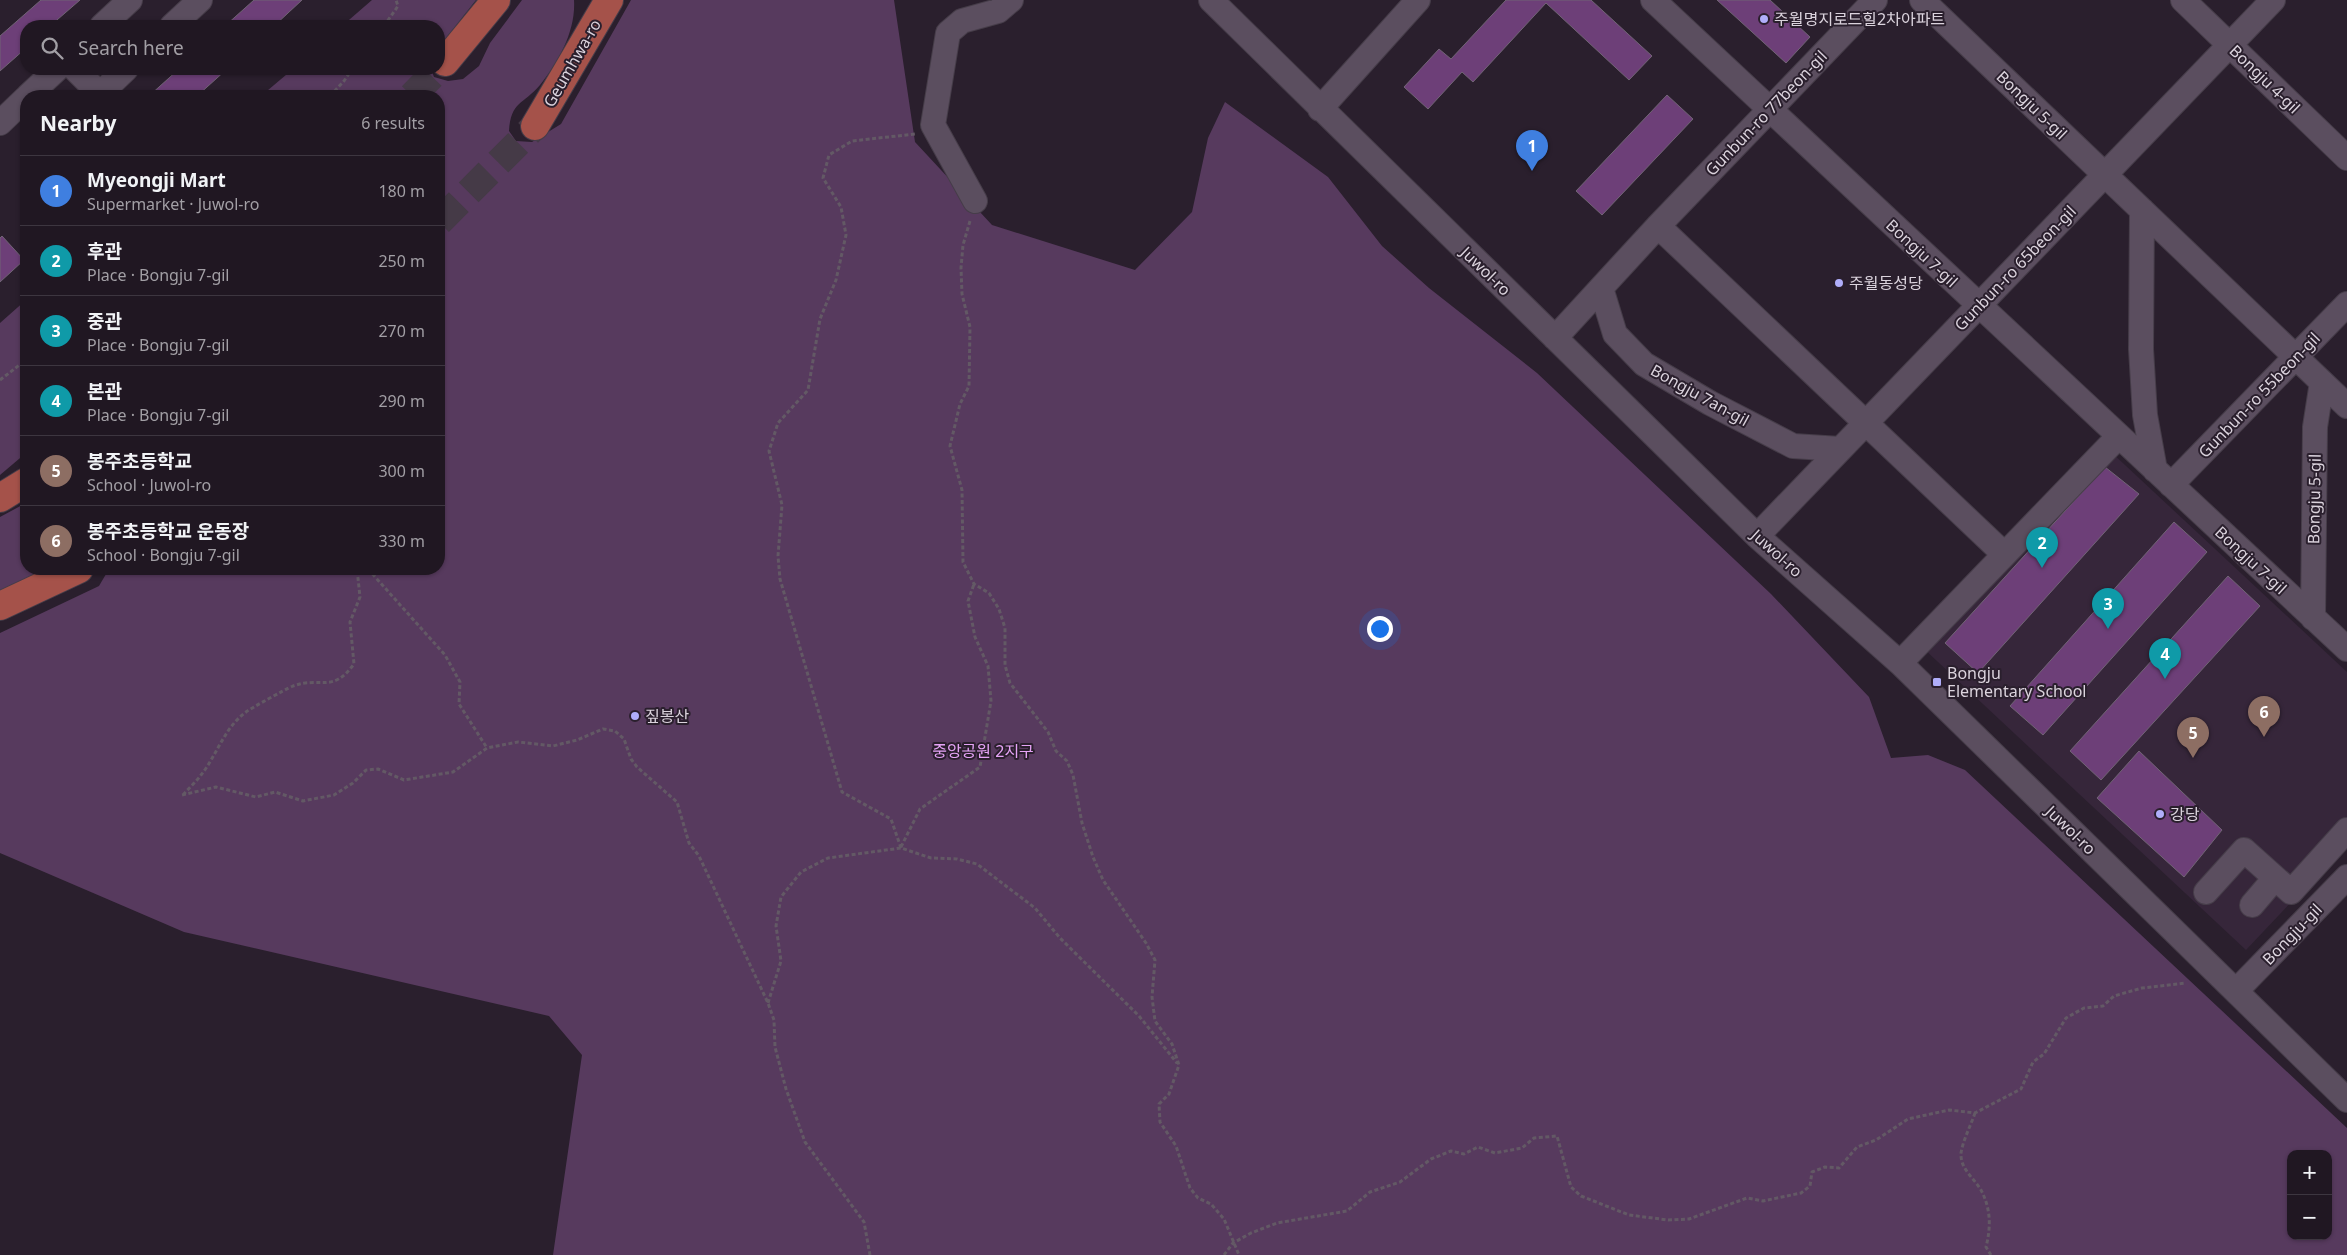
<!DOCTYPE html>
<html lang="en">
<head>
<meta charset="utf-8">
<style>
  body { margin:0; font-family:"Noto Sans","Noto Sans KR",sans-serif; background:#28202a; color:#f1f3f6 }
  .controls { position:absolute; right:15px; bottom:15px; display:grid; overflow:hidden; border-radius:10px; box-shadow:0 1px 4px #0004 }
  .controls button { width:45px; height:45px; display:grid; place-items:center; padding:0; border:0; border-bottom:1px solid #3d3640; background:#201722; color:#f1f3f6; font:25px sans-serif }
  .you { position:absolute; left:1379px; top:628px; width:18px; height:18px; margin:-12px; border:4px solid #fff; border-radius:50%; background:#1a73e8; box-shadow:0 0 0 8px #1a73e833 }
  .badge { display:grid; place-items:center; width:32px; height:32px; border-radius:50%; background:#b0aefa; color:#fff; font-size:16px; font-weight:700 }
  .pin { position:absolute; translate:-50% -41px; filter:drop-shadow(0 1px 2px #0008) }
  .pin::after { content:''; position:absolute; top:26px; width:18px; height:15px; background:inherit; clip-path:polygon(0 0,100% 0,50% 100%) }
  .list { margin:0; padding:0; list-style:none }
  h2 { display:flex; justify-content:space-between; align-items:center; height:65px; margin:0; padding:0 20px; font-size:21px }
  h2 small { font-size:16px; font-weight:400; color:#a29fa5 }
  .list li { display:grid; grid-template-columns:32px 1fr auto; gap:15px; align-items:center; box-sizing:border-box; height:70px; padding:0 20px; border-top:1px solid #3d3640 }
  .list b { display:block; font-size:19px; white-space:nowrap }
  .list p { margin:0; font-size:16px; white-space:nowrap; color:#a29fa5 }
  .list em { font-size:16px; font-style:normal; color:#a29fa5 }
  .icon { flex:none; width:28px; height:28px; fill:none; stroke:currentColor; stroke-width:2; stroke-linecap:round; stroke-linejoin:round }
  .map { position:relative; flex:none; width:2347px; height:1255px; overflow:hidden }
  .search { position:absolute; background:#201722; box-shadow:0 1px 4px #0004; left:20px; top:20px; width:425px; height:55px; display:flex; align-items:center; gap:12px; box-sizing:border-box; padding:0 18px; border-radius:20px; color:#a29fa5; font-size:19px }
  .panel { position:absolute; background:#201722; box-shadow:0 1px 4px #0004; left:20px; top:90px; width:425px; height:485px; border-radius:20px }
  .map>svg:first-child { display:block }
  .built { fill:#36263a }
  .green { fill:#573a5e; fill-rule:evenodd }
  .building { fill:#6d3f78; stroke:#716475 }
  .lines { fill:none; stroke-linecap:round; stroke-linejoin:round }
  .major-tunnel { stroke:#453a47; stroke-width:28; stroke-dasharray:28 14; stroke-linecap:butt }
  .minor-casing { stroke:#463d49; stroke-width:26 }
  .major-casing { stroke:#463d49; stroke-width:30 }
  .path { stroke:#635965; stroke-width:3; stroke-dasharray:4 2.5; stroke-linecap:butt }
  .minor { stroke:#5b4e5f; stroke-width:24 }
  .major { stroke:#a5524a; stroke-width:28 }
  .poi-dot { fill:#b0aefa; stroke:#2a1f2d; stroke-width:2 }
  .labels { text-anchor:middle; stroke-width:4; stroke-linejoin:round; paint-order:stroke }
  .poi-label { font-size:16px; fill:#dbd3dd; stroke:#2a1f2d; text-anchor:start }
  .street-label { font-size:16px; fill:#dbd3dd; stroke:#2a1f2d }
  .park-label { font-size:16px; fill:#e5a3f6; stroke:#2a1f2d }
</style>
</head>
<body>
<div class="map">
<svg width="2347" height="1255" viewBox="0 0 2347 1255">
  <rect width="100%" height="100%" fill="#2a1f2d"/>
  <path class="built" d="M2110 451 2347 672V843L2246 950 1923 648Z"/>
  <path class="green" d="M372 0H476L439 47V26H342Z
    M522 0H574C576 30 559 62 540 85 523 105 511 101 509 131L516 141 532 142 561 124 631 0H894L915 142 992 225 1135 270 1192 212 1208 138 1225 102 1328 177 1382 246 1429 288 1537 373 1771 594 1869 697 1891 758 1928 755 1965 770 2347 1128V1255H553L582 1055 549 1016 184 932 0 853V633L99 586 109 569H439V96H261L293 69H431L434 77 448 81 463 79 479 66 490 43ZM2291 1154H2328V1236H2291Z
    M26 300V453L0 475V323Z
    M26 503V569H47L0 591V517Z"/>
  <path class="building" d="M41 0H80L50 26H26V48L0 71V36Z
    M254 0H302L274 26H225Z
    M1506 0H1591L1652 56 1629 80 1546 3 1473 82 1462 72 1428 109 1404 87 1439 49 1451 59Z
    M1717 0H1770L1810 37 1786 63Z
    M179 69H227L197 96H149Z
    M1667 95 1693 119 1602 215 1576 191Z
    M2 236 24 260 0 282V238Z
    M2105 467 2139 494 1978 673 1945 643Z
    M2174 522 2207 552 2043 735 2010 706Z
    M2228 576 2260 606 2101 780 2070 751Z
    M2139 751 2222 830 2184 877 2097 798Z"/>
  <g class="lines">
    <path class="major-tunnel" d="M412 96 445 62
      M439 222 535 126"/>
    <defs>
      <path id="minor" d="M1211 0 1757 536 1900 663 2347 1100
        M1653 0 2347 649
        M1922 0 2347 406
        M2183 0 2347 158
        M102 26 130 0
        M172 26 200 0
        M75 69 100 94 126 69
        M28 96 57 69
        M1320 109 1418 0
        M0 123 26 98
        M975 201 933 125 948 33 962 21 998 11 1011 0
        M2142 210 2141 349 2145 415 2155 470
        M1658 226 2004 554
        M1601 288 1615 334 1644 364 1710 403 1793 446 1840 449
        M1555 338 1658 226 1875 0
        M2171 485 2347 304
        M1757 536 2273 0
        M2313 618 2315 427 2322 382
        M1900 663 2118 437
        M2206 892 2244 850 2291 892 2347 830
        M2252 905 2275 878
        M2236 991 2347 877"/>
      <path id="major" d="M445 62 496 0
        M535 126 609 0
        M0 498 26 482
        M0 606 79 569"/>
    </defs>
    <use href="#minor" class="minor-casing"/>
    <use href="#major" class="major-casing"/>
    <path class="path" d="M384 26 398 6 396 0
      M330 96 344 81 352 69
      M970 221 963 245 961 268 962 294 970 327 969 386 960 404 950 446 962 490 963 562 974 584 989 593 999 609 1005 628V665L1010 683 1048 732 1056 751 1067 761 1073 775 1082 823 1093 857 1103 880 1146 943 1155 960 1152 997 1155 1021 1172 1044 1179 1065 1169 1094 1159 1104 1160 1122 1176 1146 1190 1188 1198 1198 1211 1204 1224 1219 1239 1255
      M0 380 26 360
      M368 569 445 655 460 682 459 704 487 748
      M182 795 216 787 256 797 275 792 303 801 334 795 353 783 366 770 378 769 404 780 453 772 487 748 518 742 553 746 577 740 603 729 615 731 624 739 631 759 637 767 677 802 689 843 699 856 768 1003 774 1020 775 1047 786 1089 805 1142 864 1222 870 1255
      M183 795C189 788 196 782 201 775 217 755 224 728 246 712 253 707 284 690 293 686 321 676 332 694 354 664L350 622 360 597 357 569
      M901 847 920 809 980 767 991 701 988 666 975 637 968 601 974 584
      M901 848 891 819 842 792 780 579 778 556 782 505 769 451 778 423 808 390 820 319 836 280 846 235 841 207 823 178 829 155 852 141 915 134
      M768 1003 781 961 776 926 781 897 801 872 828 858 901 848 931 858 957 859 977 864 1035 908 1060 938 1139 1016 1177 1063
      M1975 1113C1971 1125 1963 1140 1961 1153 1960 1169 1974 1178 1981 1190 1991 1209 1991 1227 1986 1247L1991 1255
      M1224 1255 1233 1243 1251 1233 1277 1223 1347 1211 1370 1192 1400 1182 1431 1159 1451 1151 1464 1154 1478 1147 1495 1153 1522 1148 1534 1138 1557 1136 1571 1187 1581 1196 1629 1215 1668 1220 1689 1219 1747 1198 1763 1201 1801 1193 1810 1186 1812 1172 1825 1167 1839 1168 1857 1147 1876 1140 1908 1119 1949 1110 1975 1113 2021 1089 2033 1062 2044 1054 2066 1018 2084 1008 2103 1006 2114 996 2142 988 2186 983"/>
    <use href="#minor" class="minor"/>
    <use href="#major" class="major"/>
  </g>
  <g class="poi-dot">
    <circle cx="1764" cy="19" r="5"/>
    <circle cx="1839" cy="283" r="5"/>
    <rect x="1932" y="677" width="10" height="10" rx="2.5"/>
    <circle cx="635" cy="716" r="5"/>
    <circle cx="2160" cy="814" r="5"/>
  </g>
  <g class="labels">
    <g class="poi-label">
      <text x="1774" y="25">주월명지로드힐2차아파트</text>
      <text x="1849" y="289">주월동성당</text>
      <text x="1947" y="679">Bongju<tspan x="1947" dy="18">Elementary School</tspan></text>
      <text x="645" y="722">짚봉산</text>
      <text x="2170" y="820">강당</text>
    </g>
    <g class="street-label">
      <text transform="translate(572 63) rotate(-60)" y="6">Geumhwa-ro</text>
      <text transform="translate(2265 79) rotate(44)" y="6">Bongju 4-gil</text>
      <text transform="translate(2032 105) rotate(44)" y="6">Bongju 5-gil</text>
      <text transform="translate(1766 113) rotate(-46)" y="6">Gunbun-ro 77beon-gil</text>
      <text transform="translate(1922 253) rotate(43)" y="6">Bongju 7-gil</text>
      <text transform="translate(2015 268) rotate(-46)" y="6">Gunbun-ro 65beon-gil</text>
      <text transform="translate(1486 271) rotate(44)" y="6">Juwol-ro</text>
      <text transform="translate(1700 395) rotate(29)" y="6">Bongju 7an-gil</text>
      <text transform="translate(2259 395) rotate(-46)" y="6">Gunbun-ro 55beon-gil</text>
      <text transform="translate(2314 499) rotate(-89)" y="6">Bongju 5-gil</text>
      <text transform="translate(1777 553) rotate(42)" y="6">Juwol-ro</text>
      <text transform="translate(2251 560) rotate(43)" y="6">Bongju 7-gil</text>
      <text transform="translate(2071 830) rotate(44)" y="6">Juwol-ro</text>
      <text transform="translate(2292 934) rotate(-46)" y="6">Bongju-gil</text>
    </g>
    <g class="park-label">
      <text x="983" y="757">중앙공원 2지구</text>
    </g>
  </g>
</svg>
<div class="controls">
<button>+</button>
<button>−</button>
</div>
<div class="you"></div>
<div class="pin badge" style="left:1532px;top:171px;background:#3f7fe0">1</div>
<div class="pin badge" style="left:2042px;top:568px;background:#0f9aa8">2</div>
<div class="pin badge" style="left:2108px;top:629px;background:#0f9aa8">3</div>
<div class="pin badge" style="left:2165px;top:679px;background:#0f9aa8">4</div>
<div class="pin badge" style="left:2193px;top:758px;background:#8d6e63">5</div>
<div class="pin badge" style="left:2264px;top:737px;background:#8d6e63">6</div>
<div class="search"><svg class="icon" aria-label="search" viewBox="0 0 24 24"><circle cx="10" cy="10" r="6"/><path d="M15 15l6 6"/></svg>Search here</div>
<section class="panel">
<h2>Nearby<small>6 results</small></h2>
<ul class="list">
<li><span class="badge" style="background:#3f7fe0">1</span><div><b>Myeongji Mart</b><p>Supermarket · Juwol-ro</p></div><em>180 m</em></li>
<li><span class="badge" style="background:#0f9aa8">2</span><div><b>후관</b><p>Place · Bongju 7-gil</p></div><em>250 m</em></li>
<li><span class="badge" style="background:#0f9aa8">3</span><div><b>중관</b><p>Place · Bongju 7-gil</p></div><em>270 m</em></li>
<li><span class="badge" style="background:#0f9aa8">4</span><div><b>본관</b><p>Place · Bongju 7-gil</p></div><em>290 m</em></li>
<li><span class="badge" style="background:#8d6e63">5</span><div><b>봉주초등학교</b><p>School · Juwol-ro</p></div><em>300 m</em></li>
<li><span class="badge" style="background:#8d6e63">6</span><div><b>봉주초등학교 운동장</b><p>School · Bongju 7-gil</p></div><em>330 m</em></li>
</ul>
</section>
</div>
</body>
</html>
